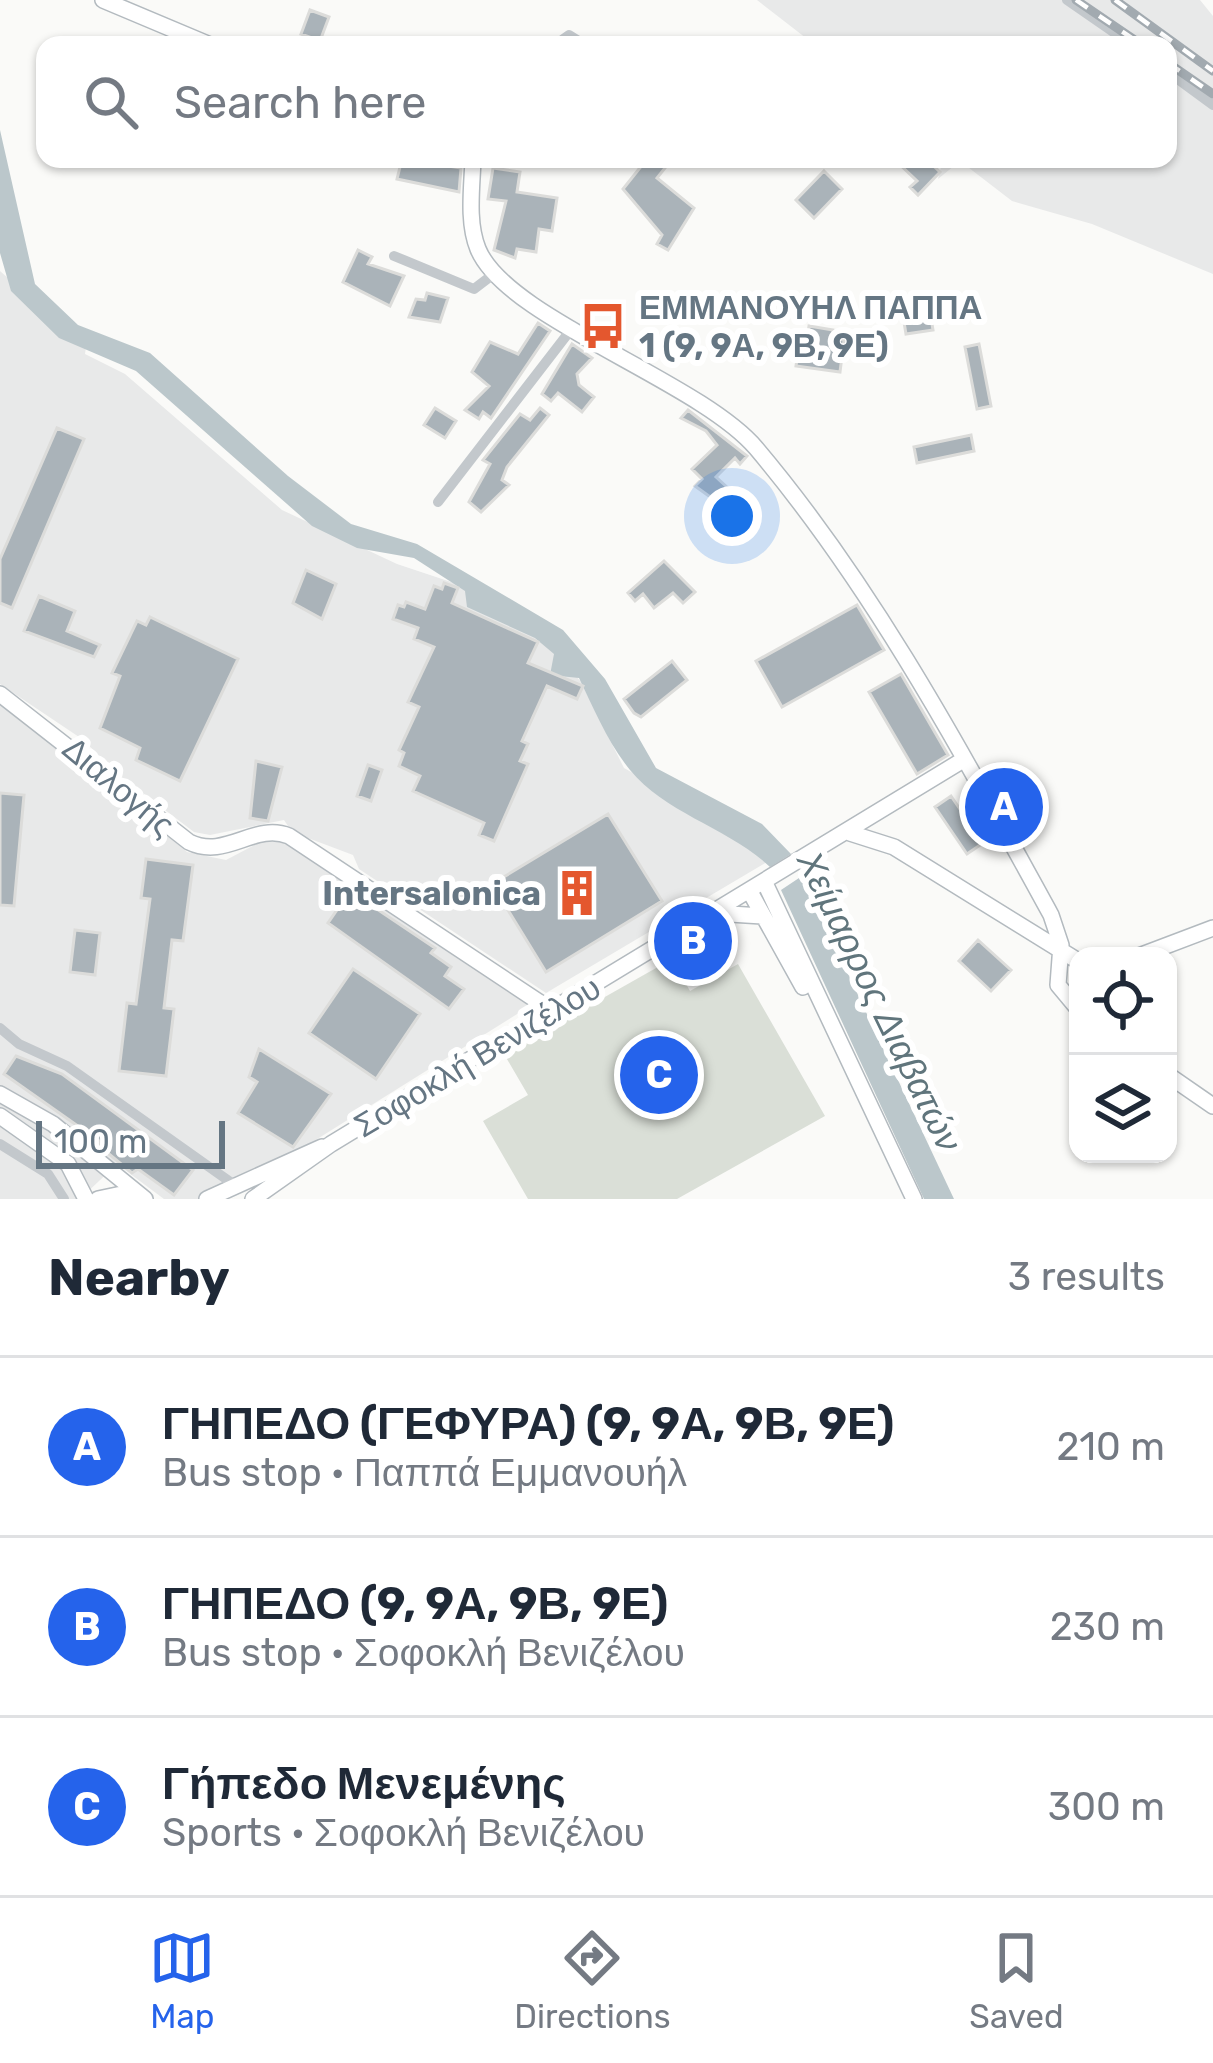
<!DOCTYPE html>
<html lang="en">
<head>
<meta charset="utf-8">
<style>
  body { margin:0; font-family:Rubik,sans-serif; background:#f6f6f7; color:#1f2937 }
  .controls { position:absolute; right:36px; bottom:36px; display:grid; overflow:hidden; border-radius:24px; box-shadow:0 3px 9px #0004 }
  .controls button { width:108px; height:108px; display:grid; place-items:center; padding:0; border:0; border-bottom:3px solid #e0e1e3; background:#fff; color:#1f2937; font:60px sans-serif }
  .scale { position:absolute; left:36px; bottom:30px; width:189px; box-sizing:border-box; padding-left:12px; border:6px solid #657683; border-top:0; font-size:33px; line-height:42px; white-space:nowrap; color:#657683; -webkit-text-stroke:9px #fff; paint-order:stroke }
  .you { position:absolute; left:732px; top:516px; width:42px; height:42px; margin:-30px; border:9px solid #fff; border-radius:50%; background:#1a73e8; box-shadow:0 0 0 18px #1a73e833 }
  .badge { display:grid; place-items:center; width:78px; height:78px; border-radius:50%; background:#2563eb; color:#fff; font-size:39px; font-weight:700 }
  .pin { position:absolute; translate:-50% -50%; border:6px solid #fff; box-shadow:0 3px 12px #0006 }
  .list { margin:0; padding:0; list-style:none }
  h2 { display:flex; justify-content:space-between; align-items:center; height:156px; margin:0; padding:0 48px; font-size:51px }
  h2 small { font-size:39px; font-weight:400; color:#747a83 }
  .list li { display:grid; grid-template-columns:78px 1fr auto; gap:36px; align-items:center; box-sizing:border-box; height:180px; padding:0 48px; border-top:3px solid #e0e1e3 }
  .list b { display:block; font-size:45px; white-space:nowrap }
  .list p { margin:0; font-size:39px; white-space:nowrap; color:#747a83 }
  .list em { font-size:39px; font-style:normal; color:#747a83 }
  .icon { flex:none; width:66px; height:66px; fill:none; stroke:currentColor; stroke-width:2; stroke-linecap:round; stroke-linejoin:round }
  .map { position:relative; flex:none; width:1213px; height:1199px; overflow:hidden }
  .search { position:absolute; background:#fff; box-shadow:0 3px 9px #0004; left:36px; right:36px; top:36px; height:132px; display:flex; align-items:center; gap:30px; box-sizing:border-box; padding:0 42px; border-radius:24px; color:#747a83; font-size:45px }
  .sheet { height:696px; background:#fff }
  nav { display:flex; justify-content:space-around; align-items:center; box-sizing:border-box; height:168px; border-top:3px solid #e0e1e3; background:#fff; font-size:33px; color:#747a83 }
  nav a { display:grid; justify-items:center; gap:6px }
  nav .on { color:#2563eb }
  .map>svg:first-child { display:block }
  .built { fill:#e8e9e9 }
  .green { fill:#dadfd7 }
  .water { fill:#bbc7cb }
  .building { fill:#aab3b9; stroke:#dcdcda; stroke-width:3 }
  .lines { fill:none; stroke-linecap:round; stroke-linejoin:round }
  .secondary-casing { stroke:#b3babf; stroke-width:18 }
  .street { stroke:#c3c8cc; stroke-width:10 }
  .secondary { stroke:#fff; stroke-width:15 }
  .rail-casing { stroke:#a2aab0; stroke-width:9 }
  .rail { stroke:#fff; stroke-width:4.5; stroke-dasharray:14; stroke-linecap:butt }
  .labels { text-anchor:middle; stroke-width:12; stroke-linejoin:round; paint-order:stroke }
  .poi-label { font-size:33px; font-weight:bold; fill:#657683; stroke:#fff; text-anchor:start }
  .street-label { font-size:33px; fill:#657683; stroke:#fff }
  .water-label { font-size:36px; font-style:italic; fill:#60757c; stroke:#fff }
</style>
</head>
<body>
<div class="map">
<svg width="1213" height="1199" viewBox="0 0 1213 1199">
  <rect width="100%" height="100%" fill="#fafaf8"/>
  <path class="built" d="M757 0H1200L1213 16V274L1092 224 1012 201 960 161 938 179 943 159H1168V45H815Z
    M0 271 86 347 85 354 125 374 282 510 397 564 463 586 543 635 581 682 624 768 738 831 767 862 546 993 359 869 353 855 292 832 284 820 210 835 194 832 119 775 82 739 0 684Z
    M0 701 187 852 226 860 262 841 284 842 538 1001 221 1199H164L117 1164 80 1199H0Z"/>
  <path class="green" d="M672 959 690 991 738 964 825 1116 677 1199H528L483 1121 528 1095 504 1054Z"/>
  <path class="water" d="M0 130 35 284 78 325 150 353 288 476 351 524 417 544 563 630 605 679 656 768 762 824 791 854 770 867C729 828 666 814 630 770 608 743 594 709 579 678L550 675 554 654 535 638 467 607 465 591 414 558 357 548 312 526 136 371 59 338 11 291 0 253Z
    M802 876 954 1199H924L781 890Z"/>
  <path class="building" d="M310 10 329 17 320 41 301 34Z
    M402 159 461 168 459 192 397 179Z
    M647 159 669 163 657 178 694 208 668 250 657 244 662 235 623 189Z
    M894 159H926L940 172 918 195 910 187 917 181Z
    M493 168 520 172 517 192 557 198 552 231 539 229 536 252 517 249 515 258 494 250 506 201 488 199Z
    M824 171 842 189 814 218 796 200Z
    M358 250 372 257 368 264 404 276 390 306 343 282Z
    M427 293 448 298 440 322 409 317 416 299 425 300Z
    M930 312 933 330 906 334 903 316Z
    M538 323 550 331 491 418 483 412 479 419 465 410 489 386 472 372 490 342 518 354Z
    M809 326 833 330 832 338 844 340 840 372 796 366 798 352 805 353Z
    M572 344 592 358 577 374 579 385 594 397 582 412 558 393 551 401 542 394Z
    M979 344 991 406 977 409 965 347Z
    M435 408 456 421 445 438 424 425Z
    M540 408 549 415 507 467 502 480 509 485 481 512 469 502 490 464 483 460 520 414 530 420Z
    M688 410 747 456 740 464 735 458 716 477 729 489 713 499 695 486 702 479 692 469 717 445 706 431 681 418Z
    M57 428 84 439 12 608 0 603V559Z
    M971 435 974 451 917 463 914 447Z
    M664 561 695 592 683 603 673 593 654 608 643 594 635 601 628 593Z
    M306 570 336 584 322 619 293 603Z
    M444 583 458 588 452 603 538 642 528 663 583 686 577 699 547 686 522 741 528 744 520 761 528 764 494 841 479 835 484 823 413 791 420 776 399 766 404 753 399 750 419 707 408 702 434 647 414 639 418 628 393 619 398 605 404 607 406 602 425 609 434 586 442 589Z
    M39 596 75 611 67 631 100 645 94 657 24 631Z
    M857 605 884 650 782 707 756 661Z
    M150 617 238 659 180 781 136 760 140 748 100 728 120 676 112 673 137 621 146 625Z
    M672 661 687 680 641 717 634 713 624 699Z
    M901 674 948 755 917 774 869 692Z
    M256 761 282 767 268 821 250 818Z
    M368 765 382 770 371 801 357 796Z
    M0 793 24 795 14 906 0 905Z
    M951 796 983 843 967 854 935 807Z
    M608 814 662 901 546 972 492 884Z
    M146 859 193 865 183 941 172 940 164 1008 174 1009 166 1076 119 1071 127 1003 136 1004 150 899 141 898Z
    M350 891 435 948 431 953 451 967 445 976 464 989 449 1009 328 923Z
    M75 930 100 933 95 975 70 972Z
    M978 940 1011 970 991 991 959 961Z
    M353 969 420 1014 376 1079 309 1033Z
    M259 1049 331 1094 293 1147 238 1113 257 1082 249 1077Z
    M16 1056 62 1074 193 1170 174 1195 138 1169 132 1173 98 1145 102 1143 4 1074Z"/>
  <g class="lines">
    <defs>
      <path id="secondary" d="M103 0 210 45
        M473 159C472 188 467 222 478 249 506 318 699 381 756 448 875 589 962 753 1051 915L1061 945 1058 985 1078 1009
        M0 694 189 842C226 860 254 822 289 836L551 1010
        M850 833 894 847 1078 961
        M764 881 914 1199
        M749 890 803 987
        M714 913 762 916
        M1139 956 1213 928
        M1168 1075 1213 1106
        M0 1094 53 1124 145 1199
        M0 1116 68 1164 86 1199
        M98 1199 131 1192
        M207 1199 322 1147
        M253 1199 331 1144 963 760"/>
    </defs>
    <use href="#secondary" class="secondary-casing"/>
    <path class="street" d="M1067 0 1132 45
      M555 45 569 35 585 45
      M1168 72 1213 105
      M394 256 474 289 495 273
      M438 502 573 327
      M0 1028 19 1044 67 1066 236 1186
      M0 1144 48 1174 64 1199"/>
    <use href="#secondary" class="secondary"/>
    <defs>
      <path id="rail" d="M1076 0 1142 45
        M1115 0 1213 71
        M1168 63 1213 94"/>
    </defs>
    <use href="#rail" class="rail-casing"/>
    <use href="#rail" class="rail"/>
  </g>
  <defs>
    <symbol id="bus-bare" viewBox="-9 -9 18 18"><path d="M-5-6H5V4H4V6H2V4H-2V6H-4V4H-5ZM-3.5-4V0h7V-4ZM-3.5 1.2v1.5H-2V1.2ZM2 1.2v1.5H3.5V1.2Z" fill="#e4572e" stroke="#fff" stroke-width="2.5" paint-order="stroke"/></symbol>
    <symbol id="building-bare" viewBox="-9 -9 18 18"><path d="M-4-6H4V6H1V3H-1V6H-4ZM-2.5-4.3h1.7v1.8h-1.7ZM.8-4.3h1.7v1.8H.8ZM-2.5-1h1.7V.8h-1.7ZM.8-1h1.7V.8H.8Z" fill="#e4572e" stroke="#fff" stroke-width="2.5" paint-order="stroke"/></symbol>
  </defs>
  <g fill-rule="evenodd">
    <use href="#bus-bare" x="570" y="293" width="66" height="66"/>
    <use href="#building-bare" x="544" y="860" width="66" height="66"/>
  </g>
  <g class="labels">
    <g class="poi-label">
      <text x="639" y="319">ΕΜΜΑΝΟΥΗΛ ΠΑΠΠΑ<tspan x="639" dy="38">1 (9, 9Α, 9Β, 9Ε)</tspan></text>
      <text x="541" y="905" text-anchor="end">Intersalonica</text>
    </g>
    <g class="street-label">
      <text transform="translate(119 786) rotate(40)" y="12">Διαλογής</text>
      <text transform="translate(477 1056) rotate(-31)" y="12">Σοφοκλή Βενιζέλου</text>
    </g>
    <g class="water-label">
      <text transform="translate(880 1001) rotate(64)" y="13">Χείμαρρος Διαβατών</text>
    </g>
  </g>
</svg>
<div class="controls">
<button><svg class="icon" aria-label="locate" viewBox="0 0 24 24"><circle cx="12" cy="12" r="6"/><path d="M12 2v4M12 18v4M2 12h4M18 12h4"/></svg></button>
<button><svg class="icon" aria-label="layers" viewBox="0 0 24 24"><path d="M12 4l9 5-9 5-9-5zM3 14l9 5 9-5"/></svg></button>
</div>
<div class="scale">100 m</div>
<div class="you"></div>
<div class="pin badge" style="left:1004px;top:807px">A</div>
<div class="pin badge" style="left:693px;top:941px">B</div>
<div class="pin badge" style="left:659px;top:1075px">C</div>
<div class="search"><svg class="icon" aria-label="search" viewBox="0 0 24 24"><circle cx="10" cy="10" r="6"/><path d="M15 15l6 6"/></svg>Search here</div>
</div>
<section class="sheet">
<h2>Nearby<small>3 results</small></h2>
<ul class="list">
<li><span class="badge">A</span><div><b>ΓΗΠΕΔΟ (ΓΕΦΥΡΑ) (9, 9Α, 9Β, 9Ε)</b><p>Bus stop · Παππά Εμμανουήλ</p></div><em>210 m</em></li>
<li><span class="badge">B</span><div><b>ΓΗΠΕΔΟ (9, 9Α, 9Β, 9Ε)</b><p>Bus stop · Σοφοκλή Βενιζέλου</p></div><em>230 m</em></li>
<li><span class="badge">C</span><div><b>Γήπεδο Μενεμένης</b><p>Sports · Σοφοκλή Βενιζέλου</p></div><em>300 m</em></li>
</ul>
</section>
<nav>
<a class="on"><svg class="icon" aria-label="map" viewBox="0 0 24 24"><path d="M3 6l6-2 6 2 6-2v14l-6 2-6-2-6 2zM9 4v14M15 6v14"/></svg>Map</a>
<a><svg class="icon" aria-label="directions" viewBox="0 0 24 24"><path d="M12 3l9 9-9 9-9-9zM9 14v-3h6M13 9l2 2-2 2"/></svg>Directions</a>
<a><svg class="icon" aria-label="saved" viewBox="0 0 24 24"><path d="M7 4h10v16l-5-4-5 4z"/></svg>Saved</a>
</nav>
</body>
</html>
